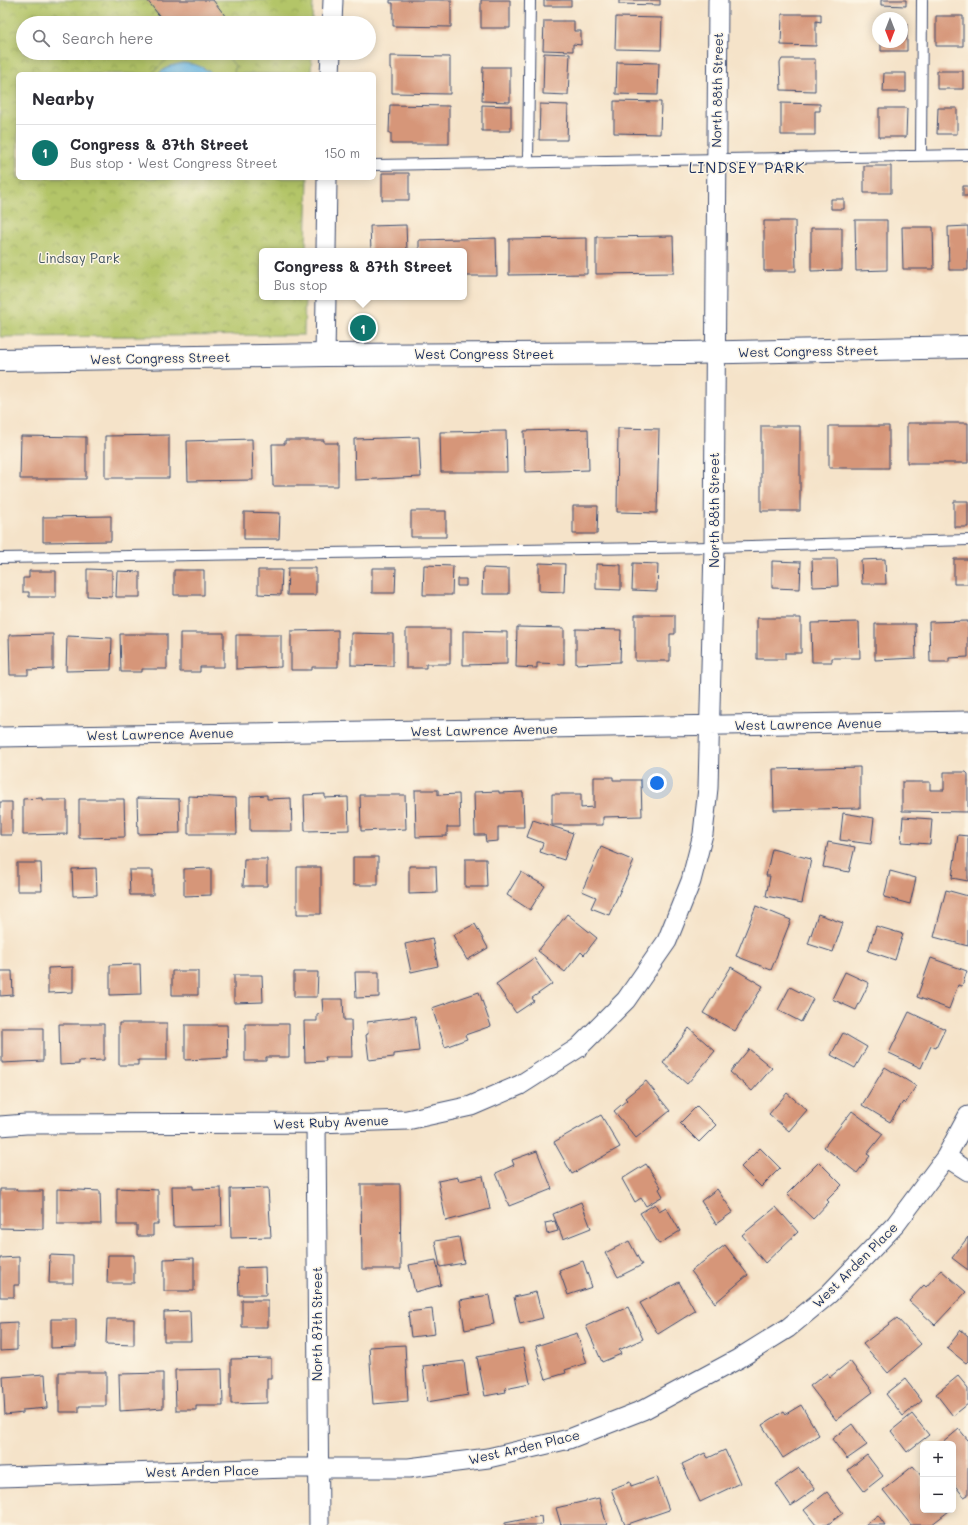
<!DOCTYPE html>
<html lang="en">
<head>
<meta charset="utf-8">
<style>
  body { margin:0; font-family:Mali,sans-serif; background:#f7f7f7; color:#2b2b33 }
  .controls { position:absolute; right:12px; bottom:12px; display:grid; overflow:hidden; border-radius:6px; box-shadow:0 2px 10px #0003 }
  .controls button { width:36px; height:36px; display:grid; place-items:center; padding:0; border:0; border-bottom:1px solid #e1e1e2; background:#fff; color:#2b2b33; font:20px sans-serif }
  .compass { position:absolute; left:872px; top:12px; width:36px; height:36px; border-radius:50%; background:#fff; box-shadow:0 2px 10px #0003; rotate:180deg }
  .you { position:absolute; left:657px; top:783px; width:14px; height:14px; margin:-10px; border:3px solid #fff; border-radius:50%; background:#1a73e8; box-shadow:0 0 0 6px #1a73e833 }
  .badge { display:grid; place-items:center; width:26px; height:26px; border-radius:50%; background:#0f766e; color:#fff; font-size:13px; font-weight:700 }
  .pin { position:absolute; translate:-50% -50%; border:2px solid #fff; box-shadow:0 1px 4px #0006 }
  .popup { position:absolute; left:259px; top:248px; width:208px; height:52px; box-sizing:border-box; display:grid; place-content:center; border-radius:6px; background:#fff; filter:drop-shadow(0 1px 3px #0005); font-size:13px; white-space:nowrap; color:#7c7c81 }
  .popup b { font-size:15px; color:#2b2b33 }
  .popup::after { content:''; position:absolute; left:50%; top:100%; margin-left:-8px; border:8px solid transparent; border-top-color:#fff }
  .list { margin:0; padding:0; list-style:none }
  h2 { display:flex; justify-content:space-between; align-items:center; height:52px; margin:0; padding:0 16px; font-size:17px }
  h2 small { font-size:13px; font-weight:400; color:#7c7c81 }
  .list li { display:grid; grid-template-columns:26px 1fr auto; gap:12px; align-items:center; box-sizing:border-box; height:56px; padding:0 16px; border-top:1px solid #e1e1e2 }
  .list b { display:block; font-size:15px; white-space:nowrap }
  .list p { margin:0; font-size:13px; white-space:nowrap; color:#7c7c81 }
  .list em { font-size:13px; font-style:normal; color:#7c7c81 }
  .icon { flex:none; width:22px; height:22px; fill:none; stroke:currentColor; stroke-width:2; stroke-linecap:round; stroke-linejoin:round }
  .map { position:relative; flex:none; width:968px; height:1525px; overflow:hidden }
  .search { position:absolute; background:#fff; box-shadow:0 2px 10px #0003; left:16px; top:16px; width:360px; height:44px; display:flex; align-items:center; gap:10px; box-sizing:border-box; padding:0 14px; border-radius:22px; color:#7c7c81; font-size:15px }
  .panel { position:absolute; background:#fff; box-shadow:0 2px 10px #0003; left:16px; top:72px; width:360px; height:108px; border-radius:6px }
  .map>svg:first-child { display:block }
  .park { fill:url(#park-crowns); stroke:#677a63 }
  .pitch { fill:#b3c568; stroke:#677a63 }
  .water { fill:#72c0ec; stroke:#4678a5 }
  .building { fill:#d69679 }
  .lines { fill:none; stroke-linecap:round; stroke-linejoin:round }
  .lane-casing { stroke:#3c4a6e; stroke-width:12 }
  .street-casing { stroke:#3c4a6e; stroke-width:21 }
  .secondary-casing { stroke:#3c4a6e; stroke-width:24 }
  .lane { stroke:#fff; stroke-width:10 }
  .street { stroke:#fff; stroke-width:19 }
  .secondary { stroke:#fff; stroke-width:22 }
  .labels { text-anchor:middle; stroke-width:3; stroke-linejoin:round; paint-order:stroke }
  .street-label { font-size:13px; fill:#1b2f5e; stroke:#fcf5e5 }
  .park-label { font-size:13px; fill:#415460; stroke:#fcf5e5 }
  .quarter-label { font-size:15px; letter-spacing:1px; fill:#1b2f5e; stroke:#fcf5e5 }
</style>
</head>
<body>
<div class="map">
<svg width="968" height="1525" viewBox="0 0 968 1525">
  <defs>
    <pattern id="park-crowns" width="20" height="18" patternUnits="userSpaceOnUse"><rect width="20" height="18" fill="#b3c568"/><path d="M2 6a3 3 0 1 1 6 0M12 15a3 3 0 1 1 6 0" fill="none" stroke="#91a059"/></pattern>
  </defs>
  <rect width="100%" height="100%" fill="#fcf5e5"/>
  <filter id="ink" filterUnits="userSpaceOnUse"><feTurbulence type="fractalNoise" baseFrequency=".025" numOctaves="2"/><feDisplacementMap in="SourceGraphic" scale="8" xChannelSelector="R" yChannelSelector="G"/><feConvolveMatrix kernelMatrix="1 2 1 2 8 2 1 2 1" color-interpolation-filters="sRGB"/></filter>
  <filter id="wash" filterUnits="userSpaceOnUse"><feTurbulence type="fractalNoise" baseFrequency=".012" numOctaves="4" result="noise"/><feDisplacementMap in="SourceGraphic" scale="16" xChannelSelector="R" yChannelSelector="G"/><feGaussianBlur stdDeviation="0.9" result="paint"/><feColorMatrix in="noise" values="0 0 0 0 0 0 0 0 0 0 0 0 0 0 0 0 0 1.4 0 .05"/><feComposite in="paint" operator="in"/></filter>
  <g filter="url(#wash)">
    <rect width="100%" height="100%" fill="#f5e3c9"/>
    <path class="park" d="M0 0H313L312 23H23V53H312L311 74H18V178H308L306 251H262V297H305L304 335 0 337Z"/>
    <path class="pitch" d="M174 53H225L235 66 234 74H151Z"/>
    <path class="water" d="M183 63C194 64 203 66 212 74H158L170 66Z"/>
    <g id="blocks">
      <path class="building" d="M147 0H213L226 17 219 23H165Z
        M390 0H451V27L393 26V3H390Z
        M481 0H510V28H481Z
        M544 0H571V6H544Z
        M619 0H660V5L619 4Z
        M881 0H906V6L881 5Z
        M782 14H821V22L816 21V46L781 45Z
        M936 16H963V46H936Z
        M616 17 662 18 661 50 615 49Z
        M544 21H574V31H581V45L573 44V51L543 50Z
        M902 24H907V51H881V42H902Z
        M544 53 570 54 568 95 543 94Z
        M390 56 450 57V94L392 93V69H390Z
        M782 59H815V91L781 90 780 63Z
        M617 62 659 63 658 95 616 94Z
        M483 67H510V102L482 101Z
        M937 71H963V89H937Z
        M884 73H906V92H883Z
        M614 101 661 102 660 134 614 133Z
        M781 103 820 104V111H815V135H781Z
        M540 104 568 105 567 140H539Z
        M390 105 449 106V144H391V133H389Z
        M482 105 511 106V131H482Z
        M879 108H907L906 137H879Z
        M938 108H957V134H937Z
        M864 166H891V193H864Z
        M382 173H409V200H382Z
        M963 186H968V196H963Z
        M831 199H844V209H831Z
        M855 220H887V270L856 271Z
        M764 221H795L796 271H764Z
        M406 225 407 251H371L370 226Z
        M968 226V270H949L948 227Z
        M902 227H933L934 269H903Z
        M811 228H842V270L811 271Z
        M673 236 674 273 596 274V237Z
        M496 238 497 276H464V251H419V240Z
        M587 238V274L509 275V239Z
        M907 423H968V463H907Z
        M761 426H800V511H761Z
        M829 426H889V468H829Z
        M618 428 659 429 657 513 617 512Z
        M588 429 589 470 525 472 524 431Z
        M506 431 507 472H441L440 432Z
        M169 435V478H105V436Z
        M21 436 86 437V479H20Z
        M419 437 421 477 355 480 354 439Z
        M252 439 253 480 188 481 187 441Z
        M285 440H324V443H338V486H273L272 444H285Z
        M954 501H968V527H954Z
        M573 506H598L597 534H573Z
        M411 511H446V537H411Z
        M244 512 280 513 279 539H244Z
        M111 516V541L43 542V517Z
        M812 559H837L838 586 813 587Z
        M885 559 886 584H862L861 560Z
        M954 559H968V584H954Z
        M772 561 801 562 800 589 772 588Z
        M539 563 565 564 564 592 539 591Z
        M633 563 658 564 657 591 632 590Z
        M596 564 621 565V590L596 589Z
        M424 565 453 566 452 595H423Z
        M288 568H316V595H287Z
        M372 568H396L395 593H372Z
        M483 568 509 569V594H482Z
        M87 569 112 570V597L87 596Z
        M174 570H204V595H174Z
        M258 570H282L281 595 258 594Z
        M29 571H56V597H29V592H23V578H29Z
        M117 571 140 572V597H116Z
        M457 579H466V586H457Z
        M635 615H675V634H670V661H635Z
        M757 618H801V653H785V659H757Z
        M968 621V657L949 658V662H930L929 622Z
        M859 622 860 658H832V662H812L811 623Z
        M875 624H915L916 658 875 660Z
        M517 627 564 628V664L537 663V668L516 667Z
        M406 629H450V664H426V668H406Z
        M576 629 621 630 620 662 576 664Z
        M338 630V667H312V670H291V631Z
        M463 631 507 632V664L463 665Z
        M180 633H224V667H200V672H180Z
        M351 633 393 634V666L351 665Z
        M53 634V669L28 670V675H10L9 635Z
        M120 634H167V669H142V672H121Z
        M236 635H281V667L236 669Z
        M67 636 112 638 111 670 66 671Z
        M860 767V808L774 810 773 769Z
        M944 772H966L968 774V812L902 811V782H930V790H944Z
        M594 777H613V780H641L642 816 603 817V825H552V794H581V808L594 807Z
        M415 790H438V795L459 794 460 827H447V836L416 837Z
        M499 791V793L523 792 524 827H498V841L486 842 485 835H475L474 792Z
        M325 794V798L348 797 349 830 305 831 304 795Z
        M267 795V799L291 798 292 831H250V796Z
        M360 795H405L406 829 361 831Z
        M188 796 236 798 237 834H188Z
        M42 798V800H67V834L23 835V799Z
        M137 798 179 799 180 833 138 834Z
        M79 799H124L125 837 79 838Z
        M0 802H12V835H0Z
        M843 813 874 818 871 844 840 840Z
        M903 817 932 819 930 844 901 842Z
        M533 820 573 833 564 860 540 852 543 843 527 837Z
        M958 835 968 836V881L952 878Z
        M828 842 855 847 849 872 823 867Z
        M601 847 634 861 609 915 591 908 596 897 582 891Z
        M772 849 811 859 802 903 766 896 770 876H766Z
        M353 857H378V885H353Z
        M244 859H267V886H243Z
        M465 859H486L487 887H465Z
        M17 863H41L42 891H17Z
        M409 866H436L437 893 409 894Z
        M297 867H321V914H297Z
        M96 868 97 895 73 896 72 869Z
        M211 868V895L184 896V869Z
        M129 870H153V895H130Z
        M890 871 916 878 910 904 884 897Z
        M521 872 545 886 530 910 507 895Z
        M946 890 968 896V946L934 937Z
        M756 906 791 920 771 970 736 956Z
        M567 914 597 938 584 955 581 952 565 972 538 951Z
        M818 914 843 923 833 952 808 944Z
        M475 924 488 948 467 960 453 935Z
        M876 926 903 934 895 960 868 951Z
        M432 938 438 966 411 972 405 944Z
        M534 958 552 984 532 998 534 1001 516 1013 496 984Z
        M931 958 967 971 962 986 958 985 949 1009 917 997Z
        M140 964 141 994 110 995V965Z
        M73 967V992L48 993V968Z
        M731 967 763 986 735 1031 703 1013Z
        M0 971H12L13 995 0 996Z
        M172 971H198V995H172Z
        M294 972H318L317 997H294Z
        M355 972H379V997L356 998Z
        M845 972 869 983 856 1010 832 999Z
        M234 975H262L263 1002 234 1003Z
        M790 987 813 999 801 1022 778 1010Z
        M479 992 491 1026 465 1035 467 1039 445 1047 432 1008Z
        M322 999H343L344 1020H351L352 1057H325L326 1061 305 1062 304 1021H317V1014L323 1013Z
        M909 1012 945 1029 936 1048 931 1046 921 1068 889 1053Z
        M415 1016 419 1051 394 1054V1057L369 1060 366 1035 368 1034 367 1022Z
        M119 1023H167V1060H138V1065H119Z
        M59 1024H104V1060L79 1061V1064L60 1065Z
        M245 1024H289V1057H266V1061H245Z
        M185 1025H227L228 1058 185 1060Z
        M2 1028H43V1061L2 1063Z
        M689 1028 715 1051 687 1084 663 1063Z
        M843 1033 867 1047 855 1068 831 1055Z
        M749 1049 772 1068 752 1091 730 1072Z
        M885 1067 916 1086 905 1104 903 1102 890 1122 862 1105Z
        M646 1081 670 1111 636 1138 614 1111 627 1100 625 1098Z
        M787 1093 807 1110 789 1131 769 1114Z
        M697 1106 716 1125 699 1142 680 1123Z
        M852 1111 883 1134 867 1154 870 1156 857 1173 824 1147Z
        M601 1115 620 1147 572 1174 554 1142Z
        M760 1148 780 1168 761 1187 741 1167Z
        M537 1151 552 1189 509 1206 496 1173 514 1165 512 1160Z
        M819 1162 842 1185 827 1200 829 1202 813 1219 787 1194Z
        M646 1164 661 1187 659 1189 663 1196 646 1206 641 1198 635 1202 622 1179Z
        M483 1176 490 1209 446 1221 438 1181 458 1177 459 1181Z
        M361 1184H400L401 1269H362Z
        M172 1186H193V1189L221 1188 222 1226 173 1227Z
        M117 1188 158 1190V1224H153V1236H137V1225H117Z
        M268 1188 271 1237 231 1238 230 1189Z
        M0 1189H17V1191H43V1229L0 1228Z
        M57 1189 100 1191 101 1224H57Z
        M717 1189 733 1212 716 1224 701 1201Z
        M581 1202 591 1228 563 1239 553 1214Z
        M655 1204 659 1211 666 1207 680 1231 659 1244 640 1213Z
        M776 1207 798 1232 765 1263 742 1235Z
        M555 1221 558 1231 547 1234 545 1223Z
        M459 1237 464 1263 440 1267 435 1241Z
        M968 1237V1270L952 1258Z
        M629 1241 642 1265 618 1277 605 1253Z
        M725 1245 748 1275 715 1303 691 1271Z
        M50 1255 73 1256V1283H49Z
        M108 1255H134V1283H107Z
        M19 1257V1285H14V1297H0V1258Z
        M194 1258V1291H164V1259Z
        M436 1260 441 1285 415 1292 409 1265Z
        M583 1261 592 1287 568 1295 559 1270Z
        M265 1267 266 1295H239L238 1268Z
        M941 1270 966 1292 935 1325 909 1301 924 1285 926 1287Z
        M679 1282 695 1311 658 1334 640 1303Z
        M536 1292 543 1318 520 1324 514 1297Z
        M489 1295 494 1324 465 1330 460 1300Z
        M242 1300H268V1327H242Z
        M628 1307 643 1339 619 1350 621 1354 602 1362 586 1326Z
        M432 1309 435 1334 411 1337 408 1312Z
        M190 1311 191 1341H164V1312Z
        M897 1318 921 1344 888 1373 863 1344Z
        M51 1319H76V1347L51 1348Z
        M107 1319H134V1345L106 1344Z
        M17 1322V1350L0 1351V1323Z
        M961 1330 968 1336V1361L966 1363 947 1348Z
        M577 1333 587 1363 565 1370 566 1373 546 1379 536 1346Z
        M405 1345 408 1401 373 1404 369 1347Z
        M523 1348 530 1383 505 1388 506 1392 485 1396 477 1357Z
        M271 1358V1379H267V1403L231 1404V1359Z
        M464 1361 468 1395 427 1402 423 1366Z
        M850 1361 873 1392 836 1420 810 1386 827 1373 830 1377Z
        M222 1369 223 1406H196V1410H176L175 1370Z
        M59 1372H106V1406H79V1412H59Z
        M163 1373V1408L120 1411 119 1374Z
        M45 1374 47 1408 23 1410V1413L5 1415 3 1377Z
        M958 1376 968 1388V1404L953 1416 936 1394Z
        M905 1379 922 1401 903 1416 886 1394Z
        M801 1405 819 1435 783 1458 762 1425 784 1411 786 1414Z
        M912 1414 929 1435 907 1452 891 1431Z
        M852 1424 867 1445 847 1459 832 1439Z
        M959 1429 968 1440V1495L964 1497 953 1483V1444H941Z
        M725 1450 740 1483 700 1502 682 1464 705 1453 708 1458Z
        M867 1455 883 1476 864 1491 848 1470Z
        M913 1466 923 1478V1510L949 1511 931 1525H911L883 1490Z
        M799 1468 815 1489 791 1506 776 1484Z
        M657 1477 669 1510 625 1525 611 1489 630 1482 631 1486Z
        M827 1492 843 1513 827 1525H816L804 1510Z
        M599 1498 607 1525H561L556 1508Z
        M878 1515 885 1525H865Z
        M541 1516 542 1525H505V1523Z"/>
    </g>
  </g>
  <g filter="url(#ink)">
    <use href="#blocks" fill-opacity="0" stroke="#3c4a6e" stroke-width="1"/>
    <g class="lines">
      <defs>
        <path id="lane" d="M921 156 922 0
          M528 162 530 0
          M374 165 968 155
          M0 558 714 547 968 540"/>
        <path id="street" d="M332 23 333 0
          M330 74 331 53
          M326 251 327 178
          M325 355 326 297
          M0 737 968 721
          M316 1123 319 1525
          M0 1126 26 1124 316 1123 407 1120 471 1106 520 1085 578 1048 626 1000 667 941 691 881 703 834 708 788 714 547 718 0
          M946 1157 968 1171
          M0 1477 289 1468H409L488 1458 569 1439 643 1410 738 1359 788 1328 829 1294 896 1224 946 1157 968 1116"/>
        <path id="secondary" d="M0 360 325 355 685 353 968 347"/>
      </defs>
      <use href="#lane" class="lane-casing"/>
      <use href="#street" class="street-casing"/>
      <use href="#secondary" class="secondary-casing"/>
      <use href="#lane" class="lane"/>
      <use href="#street" class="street"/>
      <use href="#secondary" class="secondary"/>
    </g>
  </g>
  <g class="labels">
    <g class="street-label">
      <text transform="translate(717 90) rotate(-89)" y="5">North 88th Street</text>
      <text transform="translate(808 351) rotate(-1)" y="5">West Congress Street</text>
      <text x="484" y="359">West Congress Street</text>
      <text transform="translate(160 358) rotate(-1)" y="5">West Congress Street</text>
      <text transform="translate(714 510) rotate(-90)" y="5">North 88th Street</text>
      <text transform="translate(808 724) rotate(-1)" y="5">West Lawrence Avenue</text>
      <text transform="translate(484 730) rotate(-1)" y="5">West Lawrence Avenue</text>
      <text transform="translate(160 734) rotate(-1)" y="5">West Lawrence Avenue</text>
      <text transform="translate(331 1122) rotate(-2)" y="5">West Ruby Avenue</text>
      <text transform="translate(855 1265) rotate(-45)" y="5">West Arden Place</text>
      <text transform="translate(317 1324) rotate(-90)" y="5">North 87th Street</text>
      <text transform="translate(524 1447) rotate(-13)" y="5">West Arden Place</text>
      <text transform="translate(202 1471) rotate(-1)" y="5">West Arden Place</text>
    </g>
    <g class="park-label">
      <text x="79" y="263">Lindsay Park</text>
    </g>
    <g class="quarter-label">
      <text x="747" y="173">LINDSEY PARK</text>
    </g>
  </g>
</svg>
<div class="controls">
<button>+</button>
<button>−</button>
</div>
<svg class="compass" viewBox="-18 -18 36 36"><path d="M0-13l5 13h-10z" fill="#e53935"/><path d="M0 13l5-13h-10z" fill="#7c7c81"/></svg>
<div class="you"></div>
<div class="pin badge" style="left:363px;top:328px">1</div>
<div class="popup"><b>Congress &amp; 87th Street</b>Bus stop</div>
<div class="search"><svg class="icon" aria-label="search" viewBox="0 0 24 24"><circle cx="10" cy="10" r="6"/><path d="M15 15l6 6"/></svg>Search here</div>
<section class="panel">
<h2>Nearby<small></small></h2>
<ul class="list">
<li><span class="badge">1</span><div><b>Congress &amp; 87th Street</b><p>Bus stop · West Congress Street</p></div><em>150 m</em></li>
</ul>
</section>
</div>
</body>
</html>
